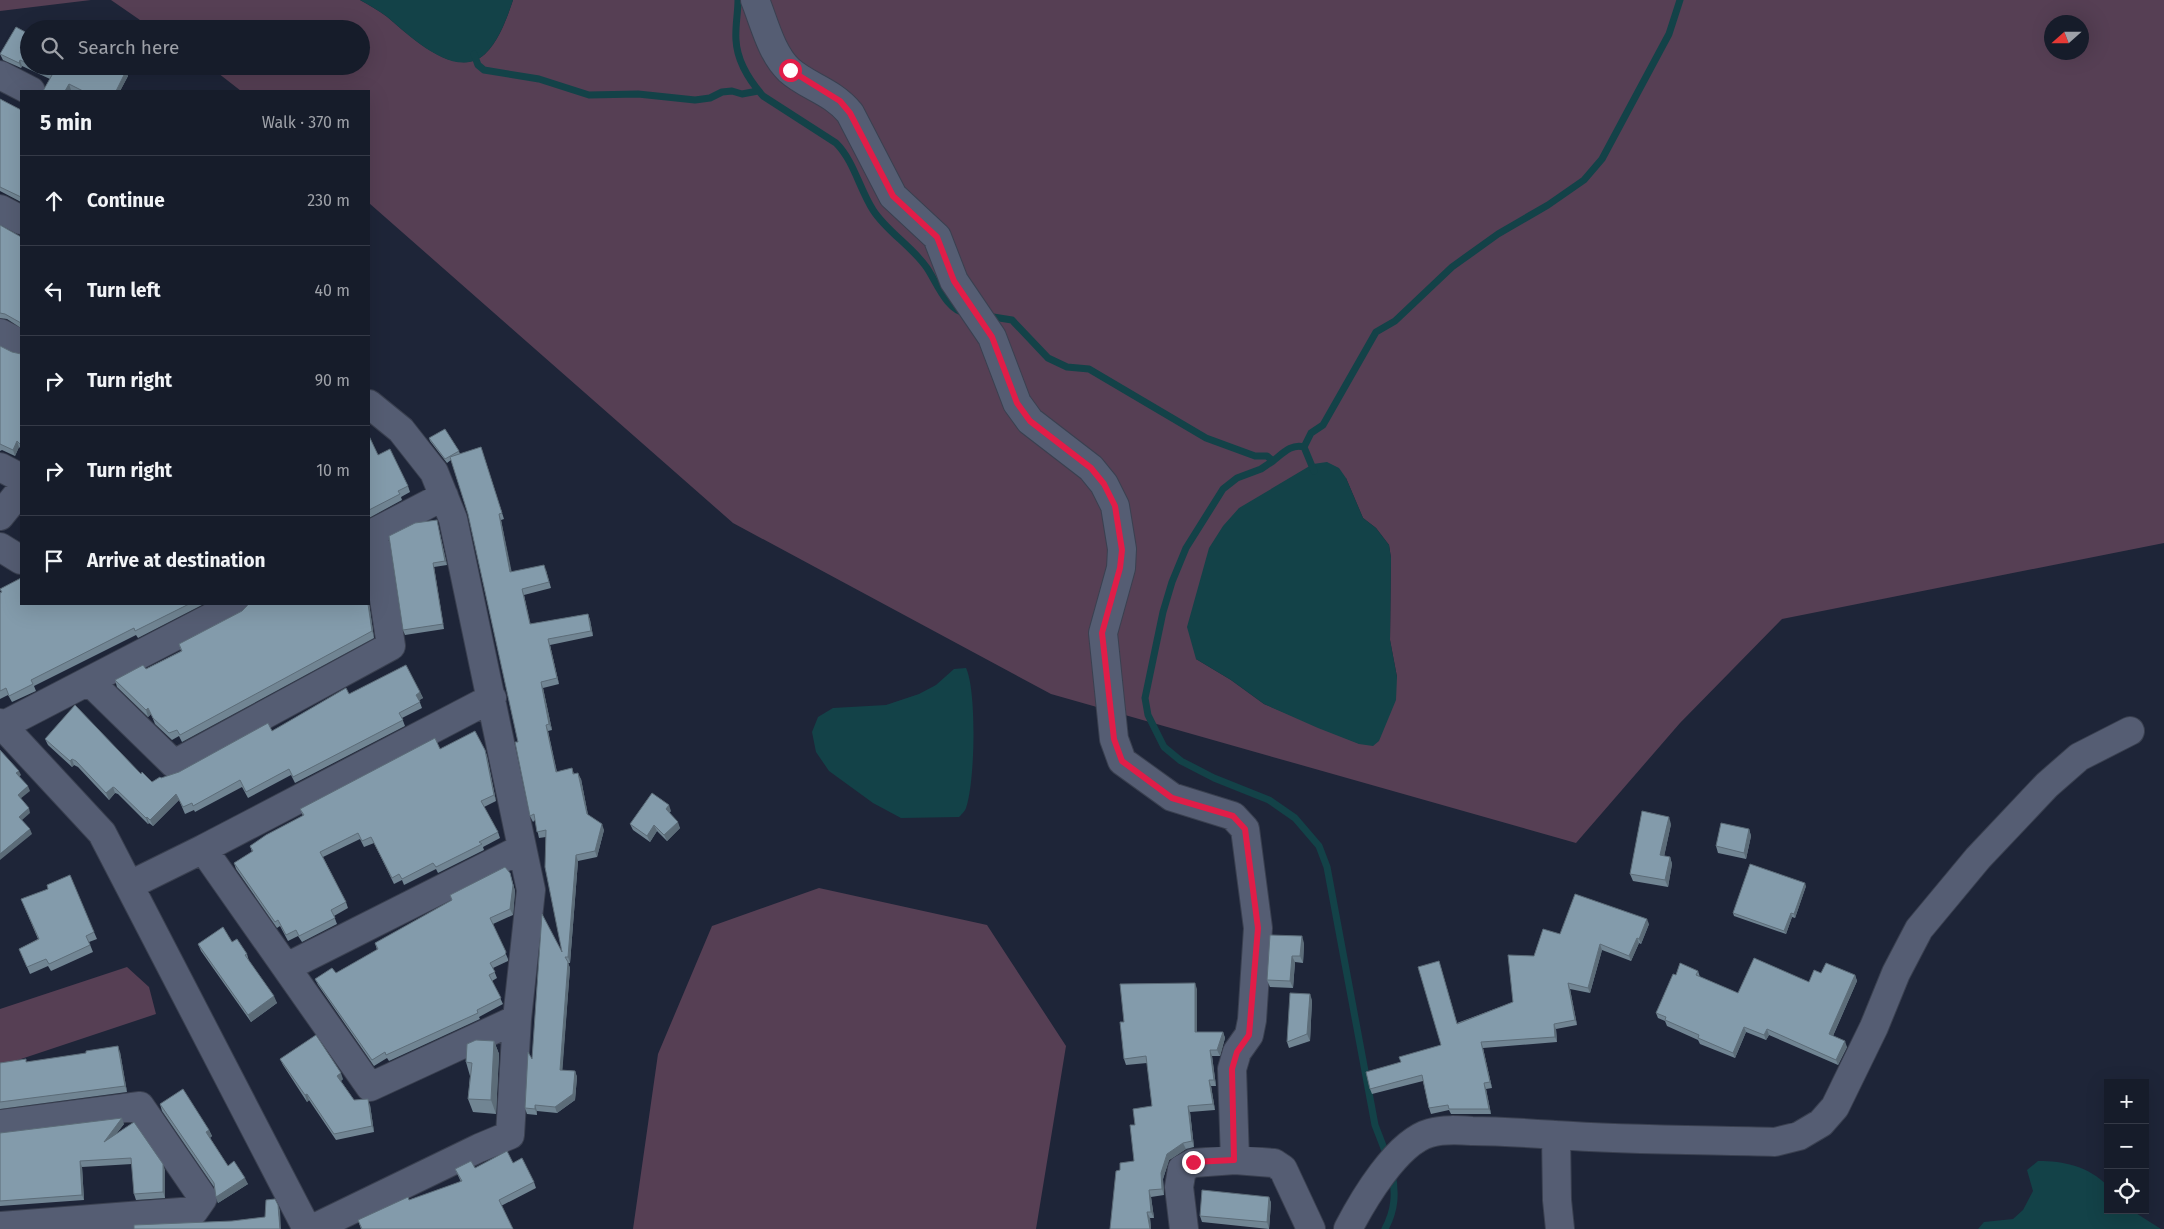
<!DOCTYPE html>
<html lang="en">
<head>
<meta charset="utf-8">
<style>
  body { margin:0; font-family:"Fira Sans",sans-serif; background:#1f2532; color:#f1f3f6 }
  .controls { position:absolute; right:15px; bottom:15px; display:grid; overflow:hidden; border-radius:0px; box-shadow:0 5px 20px #0002 }
  .controls button { width:45px; height:45px; display:grid; place-items:center; padding:0; border:0; border-bottom:1px solid #353a47; background:#161c2a; color:#f1f3f6; font:25px sans-serif }
  .compass { position:absolute; left:2044px; top:15px; width:45px; height:45px; border-radius:50%; background:#161c2a; box-shadow:0 5px 20px #0002; rotate:249deg }
  .stop { position:absolute; width:15px; height:15px; margin:-11px; border:4px solid #e11d48; border-radius:50%; background:#fff }
  .stop.end { background:#e11d48; border-color:#fff; box-shadow:0 1px 5px #0008 }
  .list { margin:0; padding:0; list-style:none }
  h2 { display:flex; justify-content:space-between; align-items:center; height:65px; margin:0; padding:0 20px; font-size:21px }
  h2 small { font-size:16px; font-weight:400; color:#9ea1a8 }
  .list li { display:grid; grid-template-columns:32px 1fr auto; gap:15px; align-items:center; box-sizing:border-box; height:90px; padding:0 20px; border-top:1px solid #353a47 }
  .list b { display:block; font-size:19px; white-space:nowrap }
  .list em { font-size:16px; font-style:normal; color:#9ea1a8 }
  .icon { flex:none; width:28px; height:28px; fill:none; stroke:currentColor; stroke-width:2; stroke-linecap:round; stroke-linejoin:round }
  .map { position:relative; flex:none; width:2164px; height:1229px; overflow:hidden }
  .search { position:absolute; background:#161c2a; box-shadow:0 5px 20px #0002; left:20px; top:20px; width:350px; height:55px; display:flex; align-items:center; gap:12px; box-sizing:border-box; padding:0 18px; border-radius:28px; color:#9ea1a8; font-size:19px }
  .panel { position:absolute; background:#161c2a; box-shadow:0 5px 20px #0002; left:20px; top:90px; width:350px; height:515px; border-radius:0px }
  .map>svg:first-child { display:block }
  .green { fill:#563f54; fill-rule:evenodd }
  .water { fill:#134248 }
  .lines { fill:none; stroke-linecap:round; stroke-linejoin:round }
  .stream { stroke:#134248; stroke-width:7 }
  .minor-casing { stroke:#3a4050; stroke-width:30 }
  .minor { stroke:#555d73; stroke-width:28 }
  .wall { fill:#718593 }
  .shaded-wall { fill:#5c6c78 }
  .building { fill:#839bab; stroke:#5c6c78 }
  .route { stroke:#e11d48; stroke-width:6 }
</style>
</head>
<body>
<div class="map">
<svg width="2164" height="1229" viewBox="0 0 2164 1229">
  <rect width="100%" height="100%" fill="#1e2538"/>
  <path class="green" d="M0 0H91L0 11Z
    M111 0H360C369 5 378 10 386 16 408 34 455 81 485 54 499 41 507 18 513 0H2164V543L1782 619 1680 723 1576 843 1051 694 733 523 369 203V91H241L209 66H361V29H153ZM2052 22H2082V52H2052ZM1346 478 1363 518 1376 528 1389 545 1391 558 1390 640 1397 677 1360 744 1264 704 1231 680 1196 659Z
    M819 888 987 925 1066 1046 1036 1229H633L658 1054 712 926Z
    M127 967 149 987 156 1014 0 1066V1009Z"/>
  <path class="water" d="M360 0H513C507 18 499 41 485 54 455 82 408 34 386 16 378 10 369 5 360 0Z
    M1327 462 1339 468 1346 478 1363 518 1376 528 1389 545 1391 558 1390 640 1397 677 1396 700 1379 741 1373 746 1359 744 1318 728 1264 704 1231 680 1196 659 1187 627 1209 548 1223 526 1239 508 1313 464Z
    M966 668C977 691 975 783 966 808 965 811 961 815 959 817L901 818 873 803 829 771 816 752 812 732 818 717 833 708 886 705 919 694 936 685 954 669Z
    M2038 1161C2064 1161 2088 1166 2108 1186V1210H2131L2161 1229H1978L1984 1222 2013 1219 2023 1210 2033 1191 2027 1170Z"/>
  <g class="lines">
    <path class="stream" d="M738 0C738 13 735 27 736 40 737 61 749 80 763 96L836 143C854 161 859 188 873 210 887 232 912 246 927 268 937 283 947 311 966 313
      M474 54 478 65 484 70 539 79 589 95 638 94 695 100 710 98 722 92 732 91 742 94 758 91
      M987 316 1012 320 1048 358 1067 367 1089 369 1206 438 1255 456H1267L1273 461C1282 454 1292 443 1304 447L1314 471
      M1304 447 1311 433 1323 425 1376 332 1395 321 1452 267 1498 234 1548 205 1584 180 1602 159 1669 34 1680 0
      M1273 461 1261 469 1237 478 1223 489 1186 548 1172 582 1163 612 1145 698 1148 715 1164 747 1181 761 1214 778 1269 800 1295 818 1319 846 1327 867 1375 1125 1387 1156
      M1385 1229C1395 1210 1396 1194 1392 1173"/>
    <defs>
      <path id="minor" d="M755 0C764 22 771 53 789 70 808 87 832 91 850 113L893 196 937 237 954 281 992 337 1017 403 1030 421 1091 468 1104 484 1115 506 1122 549 1121 568 1103 633 1114 739 1122 761 1172 797 1233 816 1245 829 1258 928 1252 1020 1249 1035 1237 1052 1232 1069 1235 1160
        M0 75 31 91
        M0 209 21 220
        M0 333 21 344
        M0 467 21 478
        M0 516 21 490
        M369 535 444 496
        M0 547 21 560
        M89 681 174 764 391 646 374 532
        M0 723 102 833 307 1229
        M2 726 237 604
        M203 849 370 1087 517 1019
        M130 885 203 849 492 698
        M287 967 521 849
        M0 1124 140 1106 203 1198 194 1211 0 1226
        M1556 1135 1557 1200 1560 1229
        M312 1229 479 1148 510 1135 517 1019 531 890 453 519 434 472 401 430 369 404
        M1184 1229 1179 1187 1182 1169 1193 1163 1235 1160 1274 1163 1283 1169 1311 1229
        M1348 1229C1363 1200 1397 1142 1430 1133 1443 1129 1458 1130 1472 1131 1500 1131 1527 1133 1555 1135 1628 1140 1702 1140 1775 1142L1799 1136 1821 1123 1835 1107 1874 1027 1896 973 1919 929 1978 858 2047 785 2079 757 2130 731"/>
    </defs>
    <use href="#minor" class="minor-casing"/>
    <use href="#minor" class="minor"/>
  </g>
  <path class="wall" d="M29 34V66H118L128 76 120 91H74L71 90 70 91H43L50 79 22 66 21 68 3 60 0 54Z
    M0 99 21 110V202L0 191Z
    M0 225 21 237V328L7 319 0 318Z
    M0 346 12 352 21 354V449L19 447 15 456 2 450 0 451Z
    M369 436 378 455 408 486 410 492 401 497 402 500 369 518Z
    M429 438 459 451 460 454 481 447 504 519 501 520 511 572 546 570 551 588 524 595 530 624 588 614 590 620 593 636 550 645 559 684 543 688 552 730 548 731 557 772 572 768 574 774 581 779 588 815 604 830 597 857 578 861 570 963H568L570 968 562 1070 575 1071 577 1077 575 1100 557 1113 537 1111V1115L527 1114 525 1108 532 1059 562 952 546 837 539 838 535 820 533 822 530 816 518 742 468 514 451 460 447 463 430 441Z
    M438 525 447 565 434 567 444 629 405 635 403 630Z
    M0 589 21 604H204L138 638 136 635 34 686 36 691 12 702 8 695 0 699V593L1 592Z
    M369 603 374 638 182 742 179 736 172 740 155 724 151 714 148 717 117 687 115 680 146 669 181 651 179 644 242 611 247 606 369 604Z
    M420 692 423 698 419 700 422 708 402 718 405 726 295 783 291 775 248 798 242 787 195 812 194 810 185 814 179 800 153 826 149 823 148 824 118 794 115 793 109 800 78 767 74 765 72 767 48 745 45 739 141 774 152 782 179 772 272 731 349 694Z
    M440 749 485 750 487 756 496 801 484 807 498 832 500 838 483 847 484 850 438 873 436 869 404 885 402 880 394 884 374 843 364 847 360 839 323 857 346 902 348 908 334 916 337 924 302 942 298 936 288 941 280 926 277 928 236 869 234 863 252 852 250 846 303 816 300 809Z
    M671 811 669 813 680 828 667 841 657 831 650 842 633 830 630 824Z
    M1671 824 1664 856 1670 857 1672 864 1668 887 1633 881 1630 874Z
    M1749 829 1751 836 1746 859 1718 853 1716 846Z
    M510 873 515 891 513 915 493 924 508 959V961L493 968 497 978 492 981 503 1004 479 1017 480 1019 389 1061 387 1058 374 1066 318 985 315 979 336 973 377 950 375 943 452 901 450 895Z
    M1806 886 1795 918 1792 917 1786 934 1734 916 1733 913Z
    M21 899 94 932 97 939 89 942 93 952 51 971 48 966 30 974 19 949 38 939Z
    M1649 924 1641 944 1639 943 1631 961 1602 950 1590 993 1570 989 1577 1025 1556 1029 1557 1042 1483 1048 1492 1088 1486 1089 1491 1114H1451L1449 1110 1431 1114 1429 1108 1423 1081 1372 1094 1370 1089 1401 1062 1441 1045 1439 961 1457 1023 1513 1002 1534 956Z
    M232 942 247 954 249 961 277 1003 251 1022 201 951 198 944Z
    M1304 943 1303 963 1295 962 1293 988 1270 987 1267 980Z
    M1698 971 1700 977 1738 993 1809 982 1821 973 1855 975 1857 981 1833 1036 1847 1047 1838 1065 1769 1035 1766 1040 1746 1032 1735 1058 1700 1044 1698 1040 1667 1026 1665 1021 1658 1018 1656 1013 1676 975Z
    M1197 989V1032H1223L1225 1038 1220 1056H1212L1216 1086H1211L1215 1110 1190 1112 1194 1147 1186 1149 1169 1160 1163 1179 1164 1195 1151 1197 1154 1218H1150L1151 1229H1110L1120 1170 1134 1161 1135 1125 1152 1106 1147 1063 1126 1065 1124 1059V1022Z
    M1312 1000 1310 1041 1289 1048 1287 1042Z
    M494 1041 499 1054 496 1114 473 1112 468 1099 470 1076 466 1062Z
    M120 1052 127 1092 0 1109V1063L27 1062Z
    M280 1059 343 1079 341 1081 354 1100 370 1105 374 1132 336 1140 309 1100 307 1102 283 1065Z
    M160 1104 209 1130 212 1136 210 1138 228 1166 248 1184 218 1203 214 1187 162 1111Z
    M124 1124 116 1134 165 1170V1198L136 1200 134 1194 132 1164 82 1167 84 1200 0 1206V1133Z
    M513 1163 534 1182 536 1188 501 1206 513 1229H361L358 1220 409 1200 461 1182 455 1169 475 1168Z
    M1269 1197 1271 1203 1269 1229 1202 1222 1200 1216Z"/>
  <path class="shaded-wall" d="M20 60 22 66 21 68 19 63Z
    M126 71 128 76 120 91H116Z
    M69 84 71 90 70 91H65Z
    M17 441 19 447 15 456 13 450Z
    M499 514 501 520 513 578 510 572Z
    M437 520 438 525 447 565 445 561Z
    M433 563 434 567 444 629 443 624Z
    M522 589 524 595 532 630 530 624Z
    M369 603 374 638 372 631 368 604H369Z
    M588 614 590 620 593 636 591 631Z
    M548 639 550 645 559 684 557 678Z
    M541 682 543 688 552 730 549 724Z
    M420 692 423 698 418 701 416 695Z
    M148 708 151 714 148 717 146 710Z
    M546 725 548 731 558 778 556 772Z
    M485 750 487 756 496 801 494 795Z
    M72 759 74 765 72 767 70 761Z
    M19 771 21 775 18 778 16 773Z
    M578 773 581 779 589 820 587 814Z
    M28 786 30 791 20 799 18 795Z
    M113 787 115 793 109 800 106 793Z
    M176 794 179 800 153 826 150 820Z
    M669 805 671 811 668 815 666 809Z
    M29 808 30 813 21 821 19 817Z
    M147 817 149 823 148 824 146 818Z
    M1669 817 1671 824 1663 862 1660 855Z
    M678 822 680 828 667 841 664 835Z
    M602 824 604 830 597 857 595 851Z
    M654 825 657 831 650 842 647 836Z
    M30 829 32 834 0 860V854Z
    M1749 829 1751 836 1746 859 1744 853Z
    M576 855 578 861 570 963 568 957Z
    M1670 857 1672 864 1668 887 1665 880Z
    M510 873 515 891 513 915 510 909Z
    M1805 883 1806 886 1795 918 1794 914Z
    M1791 913 1792 917 1786 934 1784 931Z
    M1647 919 1649 924 1641 944 1639 939Z
    M1302 936 1304 943 1303 963 1300 956Z
    M1637 938 1639 943 1631 961 1629 956Z
    M1600 944 1602 950 1590 993 1588 988Z
    M1292 956 1295 962 1293 988 1290 981Z
    M568 962 570 968 562 1076 560 1070Z
    M1855 975 1857 981 1831 1040 1829 1034Z
    M1195 983 1197 989V1038L1195 1032Z
    M1568 983 1570 989 1577 1025 1575 1020Z
    M1310 994 1312 1000 1310 1041 1307 1034Z
    M274 996 277 1003 251 1022 248 1015Z
    M1554 1024 1556 1029 1557 1042 1555 1037Z
    M1744 1027 1746 1032 1735 1058 1733 1053Z
    M1767 1029 1769 1035 1766 1040 1764 1035Z
    M1223 1032 1225 1038 1220 1056 1217 1050Z
    M494 1041 499 1054 496 1114 491 1100Z
    M1845 1041 1847 1047 1838 1065 1836 1060Z
    M1481 1042 1483 1048 1492 1088 1490 1082Z
    M118 1046 120 1052 127 1092 125 1086Z
    M1210 1050 1212 1056 1216 1086 1214 1080Z
    M575 1071 577 1077 575 1100 557 1113 555 1107Z
    M341 1073 343 1079 339 1082 337 1076Z
    M1209 1080 1211 1086 1215 1110 1213 1104Z
    M1484 1083 1486 1089 1491 1114 1489 1109Z
    M307 1094 309 1100 307 1102 305 1095Z
    M368 1099 370 1105 374 1132 372 1126Z
    M535 1105 537 1111V1115L535 1109Z
    M1188 1106 1190 1112 1194 1147 1192 1141Z
    M122 1118 124 1124 106 1147 104 1142Z
    M209 1130 212 1136 209 1138 206 1132Z
    M1183 1143 1186 1149 1169 1160 1163 1179 1164 1195 1162 1189 1161 1173 1167 1154Z
    M80 1161 82 1167 84 1200 82 1195Z
    M163 1164 165 1170V1198L163 1192Z
    M245 1178 248 1184 218 1203 216 1197Z
    M1149 1190 1151 1197 1154 1218 1151 1212Z
    M1269 1197 1271 1203 1269 1229 1267 1222Z
    M278 1205 280 1210 281 1229H280Z
    M1147 1212 1150 1218 1151 1229H1150Z"/>
  <path class="building" d="M16 27 29 34V64L20 60 19 63 0 54Z
    M33 66H117L126 71 116 91H83L69 84 65 91H43L52 75Z
    M0 99 21 110V197L0 187Z
    M0 225 21 237V323L5 314 0 313Z
    M0 346 12 352 21 354V445L17 441 13 450 0 444Z
    M445 429 459 451 445 459 429 438Z
    M369 436 378 455 390 449 408 486 398 491 400 494 369 510Z
    M481 447 502 513 499 514 510 572 544 565 549 582 522 589 530 624 588 614 591 631 548 639 557 678 541 682 549 724 546 725 556 772 572 768 573 774 578 773 587 814 602 824 595 851 576 855 568 957H565L568 962 560 1070 575 1071 573 1094 555 1107 535 1105V1109L525 1108 528 1052 532 1059 542 914 562 952 545 867 546 830 537 832 534 814 530 816 515 742H518L468 514 450 457Z
    M437 520 445 561 433 563 443 624 403 630 389 536 415 523Z
    M21 578V604H189L135 631 134 628 31 680 33 684 9 696 6 688 0 691V593L2 592 0 589Z
    M248 604H368L372 631 180 735 177 730 169 733 153 718 148 708 146 710 115 680 143 665 146 669 182 651 179 644 242 611 247 606Z
    M406 665 420 692 416 695 420 702 399 713 403 720 293 777 289 769 246 792 240 780 193 806 192 803 183 807 176 794 150 820 147 817 146 818 115 788 113 787 106 793 76 761 72 759 70 761 45 739 75 705 141 774 142 772 152 782 160 777 161 778 179 772 268 723 272 731 346 688 349 694Z
    M475 731 485 750 494 795 481 801 498 832 479 842 482 844 436 867 433 863 402 879 399 874 392 878 371 837 362 841 358 833 320 852 346 902 331 910 335 918 299 936 296 930 286 935 278 920 275 922 234 863 253 851 250 846 266 835 304 815 300 809 435 738 440 749Z
    M0 750 19 771 16 773 28 786 18 795 29 808 19 817 30 829 0 854Z
    M652 793 669 805 666 809 678 822 664 835 654 825 647 836 630 824Z
    M1642 811 1669 817 1660 855 1670 857 1665 880 1630 874Z
    M1721 823 1749 829 1744 853 1716 846Z
    M1750 864 1805 883 1794 914 1791 913 1784 931 1733 913Z
    M505 867 510 873 513 885 510 909 490 918 506 952 505 955 490 963 495 972 489 975 501 998 477 1010 478 1013 386 1055 385 1052 372 1060 315 979 332 968 336 973 378 949 375 943 452 900 450 895Z
    M70 875 94 932 86 936 90 945 49 964 46 959 27 967 19 949 39 939 21 899 48 889 47 885Z
    M1575 894 1647 919 1639 939 1637 938 1629 956 1600 944 1588 988 1568 983 1575 1020 1554 1024 1555 1037 1481 1042 1490 1082 1484 1083 1489 1109H1449L1448 1105 1429 1108 1422 1075 1370 1089 1366 1072 1401 1062 1399 1057 1441 1045 1418 967 1439 961 1457 1024 1513 1002 1508 955 1534 956 1543 929 1560 934Z
    M223 927 232 942 237 939 247 954 245 955 274 996 248 1015 198 944Z
    M1270 935 1302 936 1300 956H1292L1290 981 1267 980Z
    M1754 958 1809 982 1814 970 1821 973 1826 963 1855 975 1829 1034 1845 1041 1836 1060 1767 1029 1764 1035 1744 1027 1733 1053 1698 1038 1699 1035 1665 1020 1666 1017 1656 1013 1673 974 1676 975 1680 963 1698 971 1696 975 1738 993Z
    M1195 983V1032H1223L1217 1050H1210L1214 1080H1209L1213 1104 1188 1106 1192 1141 1183 1143 1167 1154 1161 1173 1162 1189 1149 1190 1151 1212H1147L1150 1229H1110L1116 1171 1120 1170V1163L1134 1161 1130 1125H1135L1133 1109 1152 1106 1146 1056 1124 1059 1120 1022H1124L1120 984Z
    M1290 993 1310 994 1307 1034 1287 1042Z
    M316 1035 341 1073 337 1076 354 1100 368 1099 372 1126 334 1134 307 1094 305 1095 280 1059Z
    M476 1040 494 1041 491 1100 468 1099 472 1063 466 1062 467 1044Z
    M118 1046 125 1086 0 1102V1063L26 1059V1062L86 1053V1051Z
    M183 1089 209 1130 206 1132 228 1166 234 1161 245 1178 216 1197 214 1183 160 1104Z
    M122 1118 104 1142 134 1122 163 1164V1192L134 1194 131 1158 80 1161 82 1195 0 1201V1133Z
    M507 1151 513 1163 522 1158 534 1182 499 1200 513 1229H362L358 1220 408 1197 409 1200 462 1181 455 1169 471 1161 475 1168Z
    M1202 1190 1269 1197 1267 1222 1200 1216Z
    M275 1199 278 1205 280 1229H134V1225L232 1221 265 1217 266 1200Z"/>
  <g class="lines">
    <path class="route" d="M790 70 840 101 850 113 893 196 937 237 954 281 992 337 1017 403 1030 421 1091 468 1104 484 1115 506 1122 550 1120 568 1102 633 1114 739 1122 761 1172 798 1233 816 1245 829 1258 928 1249 1035 1237 1052 1232 1069 1234 1160 1193 1162"/>
  </g>
</svg>
<div class="controls">
<button>+</button>
<button>−</button>
<button><svg class="icon" aria-label="locate" viewBox="0 0 24 24"><circle cx="12" cy="12" r="6"/><path d="M12 2v4M12 18v4M2 12h4M18 12h4"/></svg></button>
</div>
<svg class="compass" viewBox="-18 -18 36 36"><path d="M0-13l5 13h-10z" fill="#e53935"/><path d="M0 13l5-13h-10z" fill="#9ea1a8"/></svg>
<div class="stop" style="left:790px;top:70px"></div>
<div class="stop end" style="left:1193px;top:1162px"></div>
<div class="search"><svg class="icon" aria-label="search" viewBox="0 0 24 24"><circle cx="10" cy="10" r="6"/><path d="M15 15l6 6"/></svg>Search here</div>
<section class="panel">
<h2>5 min<small>Walk · 370 m</small></h2>
<ul class="list">
<li><svg class="icon" aria-label="ahead" viewBox="0 0 24 24"><path d="M12 20V5M6 11l6-6 6 6"/></svg><div><b>Continue</b></div><em>230 m</em></li>
<li><svg class="icon" aria-label="left" viewBox="0 0 24 24"><path d="M17 20v-9H6M10 6l-5 5 5 5"/></svg><div><b>Turn left</b></div><em>40 m</em></li>
<li><svg class="icon" aria-label="right" viewBox="0 0 24 24"><path d="M7 20v-9h11M14 6l5 5-5 5"/></svg><div><b>Turn right</b></div><em>90 m</em></li>
<li><svg class="icon" aria-label="right" viewBox="0 0 24 24"><path d="M7 20v-9h11M14 6l5 5-5 5"/></svg><div><b>Turn right</b></div><em>10 m</em></li>
<li><svg class="icon" aria-label="arrive" viewBox="0 0 24 24"><path d="M6 21V4h12l-3 4 3 4H6"/></svg><div><b>Arrive at destination</b></div></li>
</ul>
</section>
</div>
</body>
</html>
